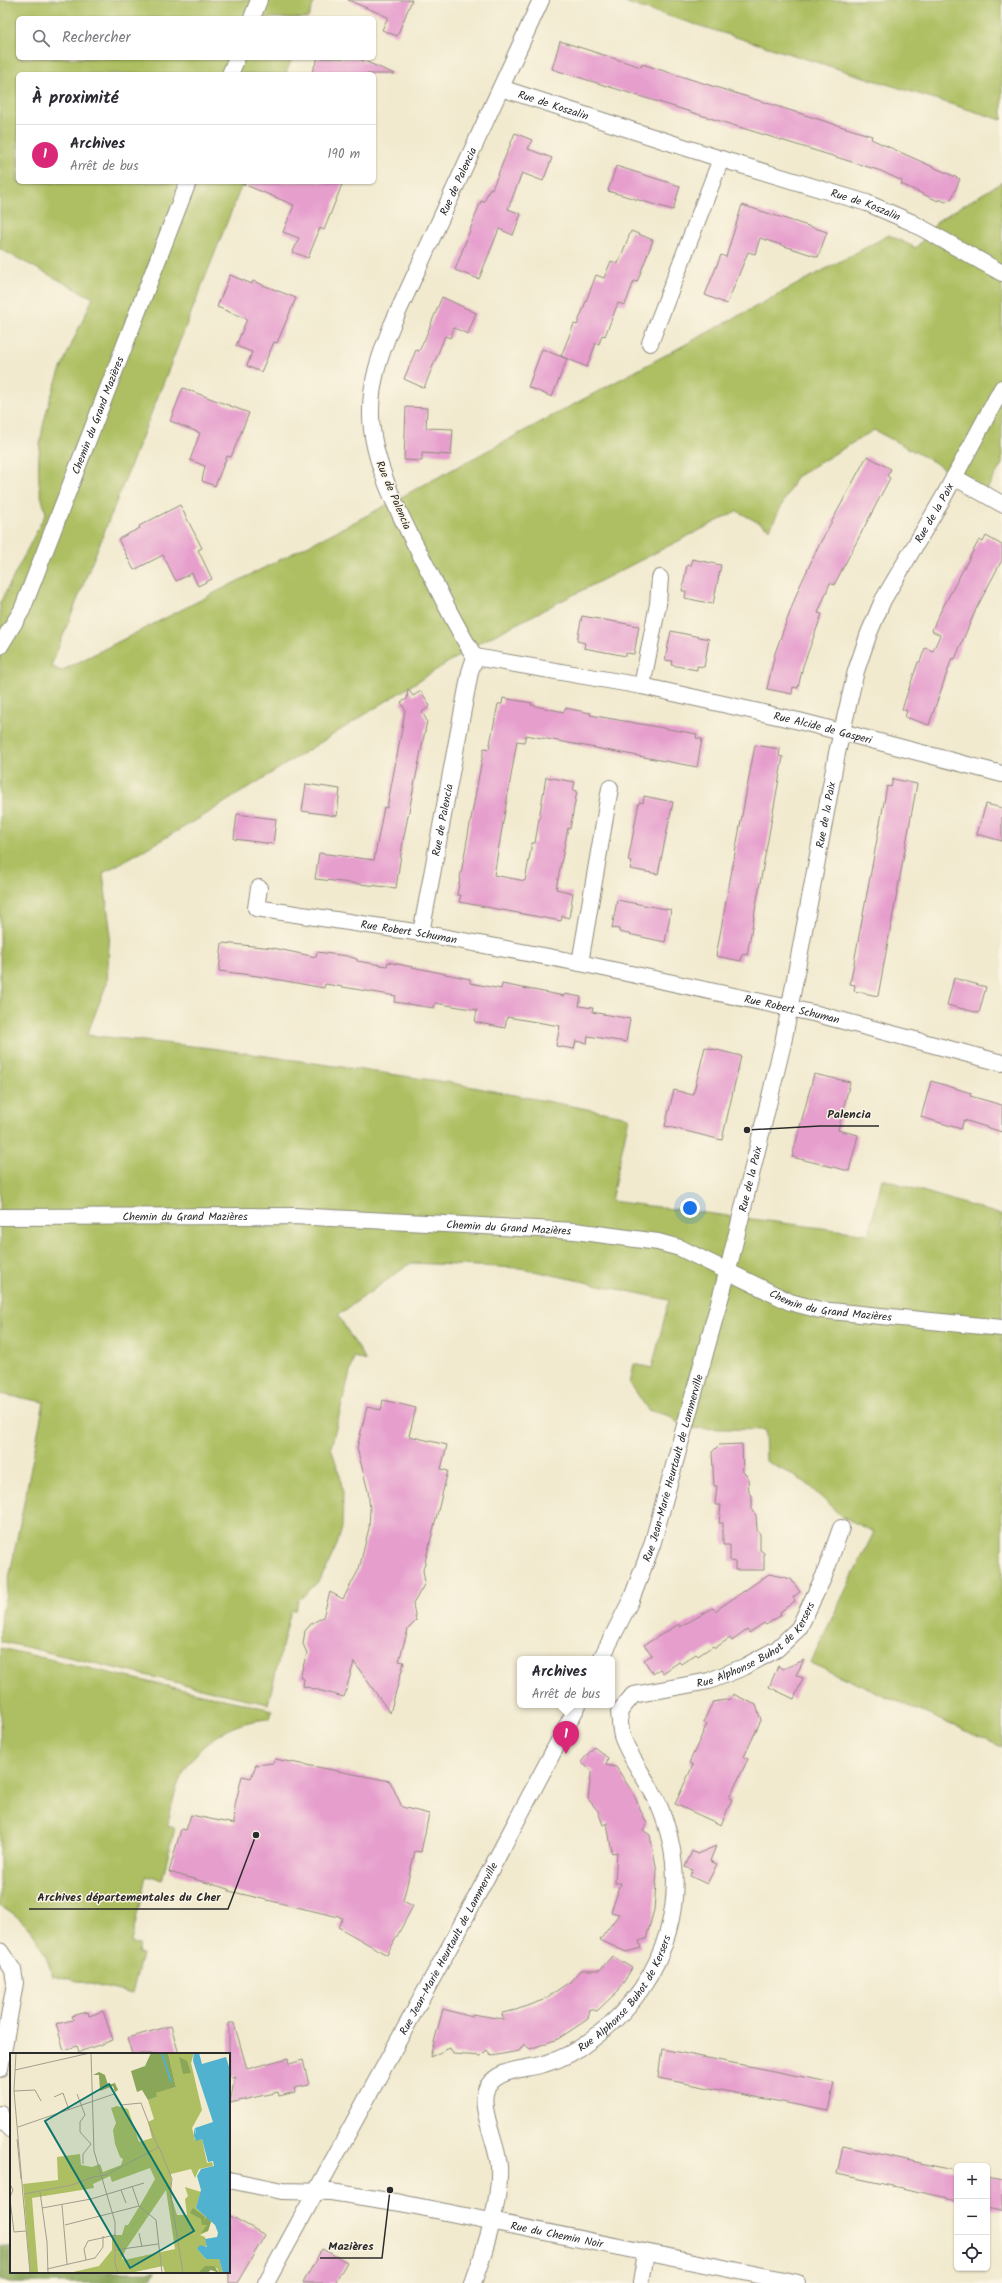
<!DOCTYPE html>
<html lang="fr">
<head>
<meta charset="utf-8">
<style>
  body { margin:0; font-family:Kalam,sans-serif; background:#f2f2f3; color:#2b2b33 }
  .controls { position:absolute; right:12px; bottom:12px; display:grid; overflow:hidden; border-radius:6px; box-shadow:0 1px 3px #0004 }
  .controls button { width:36px; height:36px; display:grid; place-items:center; padding:0; border:0; border-bottom:1px solid #e1e1e2; background:#fff; color:#2b2b33; font:20px sans-serif }
  .you { position:absolute; left:690px; top:1208px; width:14px; height:14px; margin:-10px; border:3px solid #fff; border-radius:50%; background:#1a73e8; box-shadow:0 0 0 6px #1a73e833 }
  .badge { display:grid; place-items:center; width:26px; height:26px; border-radius:50%; background:#db2777; color:#fff; font-size:13px; font-weight:700 }
  .pin { position:absolute; translate:-50% -33px; filter:drop-shadow(0 1px 2px #0008) }
  .pin::after { content:''; position:absolute; top:21px; width:14px; height:12px; background:inherit; clip-path:polygon(0 0,100% 0,50% 100%) }
  .popup { position:absolute; left:517px; top:1656px; width:98px; height:52px; box-sizing:border-box; display:grid; place-content:center; border-radius:6px; background:#fff; filter:drop-shadow(0 1px 3px #0005); font-size:13px; white-space:nowrap; color:#7c7c81 }
  .popup b { font-size:15px; color:#2b2b33 }
  .popup::after { content:''; position:absolute; left:50%; top:100%; margin-left:-8px; border:8px solid transparent; border-top-color:#fff }
  .list { margin:0; padding:0; list-style:none }
  h2 { display:flex; justify-content:space-between; align-items:center; height:52px; margin:0; padding:0 16px; font-size:17px }
  h2 small { font-size:13px; font-weight:400; color:#7c7c81 }
  .list li { display:grid; grid-template-columns:26px 1fr auto; gap:12px; align-items:center; box-sizing:border-box; height:60px; padding:0 16px; border-top:1px solid #e1e1e2 }
  .list b { display:block; font-size:15px; white-space:nowrap }
  .list p { margin:0; font-size:13px; white-space:nowrap; color:#7c7c81 }
  .list em { font-size:13px; font-style:normal; color:#7c7c81 }
  .icon { flex:none; width:22px; height:22px; fill:none; stroke:currentColor; stroke-width:2; stroke-linecap:round; stroke-linejoin:round }
  .map { position:relative; flex:none; width:1002px; height:2283px; overflow:hidden }
  .search { position:absolute; background:#fff; box-shadow:0 1px 3px #0004; left:16px; top:16px; width:360px; height:44px; display:flex; align-items:center; gap:10px; box-sizing:border-box; padding:0 14px; border-radius:6px; color:#7c7c81; font-size:15px }
  .panel { position:absolute; background:#fff; box-shadow:0 1px 3px #0004; left:16px; top:72px; width:360px; height:112px; border-radius:6px }
  .map>svg:first-child { display:block }
  .green { fill:#adbf62; stroke:#6c7546 }
  .forest { fill:#8aa658; stroke:#5a6842 }
  .building { fill:#e69ecd }
  .lines { fill:none; stroke-linecap:round; stroke-linejoin:round }
  .minor-casing { stroke:#8e8a7d; stroke-width:18 }
  .minor { stroke:#fff; stroke-width:16 }
  .labels { text-anchor:middle; stroke-width:3; stroke-linejoin:round; paint-order:stroke }
  .street-label { font-size:11px; fill:#2b2b2b; stroke:#fcf5e5 }
  .inset-river { fill:none; stroke:#51b2d0; stroke-width:2 }
  .inset-road { fill:none; stroke:#a29e8d; stroke-width:1 }
  .view { fill:#0f766e; fill-opacity:0.15; stroke:#0f766e; stroke-width:2 }
  .inset-edge { fill:none; stroke:#2b2b2b; stroke-width:2 }
  .leader { fill:none; stroke:#2b2b2b; stroke-width:1.5 }
  .callout-dot { fill:#2b2b2b; stroke:#fcf5e5; stroke-width:1.5 }
  .callout-label { font-size:12px; text-anchor:middle; font-weight:bold; fill:#2b2b2b; stroke:#fcf5e5; stroke-width:3; stroke-linejoin:round; paint-order:stroke }
</style>
</head>
<body>
<div class="map">
<svg width="1002" height="2283" viewBox="0 0 1002 2283">
  <rect width="100%" height="100%" fill="#fcf5e5"/>
  <filter id="ink" filterUnits="userSpaceOnUse"><feTurbulence type="fractalNoise" baseFrequency=".025" numOctaves="2"/><feDisplacementMap in="SourceGraphic" scale="8" xChannelSelector="R" yChannelSelector="G"/><feConvolveMatrix kernelMatrix="1 2 1 2 8 2 1 2 1" color-interpolation-filters="sRGB"/></filter>
  <filter id="wash" filterUnits="userSpaceOnUse"><feTurbulence type="fractalNoise" baseFrequency=".012" numOctaves="4" result="noise"/><feDisplacementMap in="SourceGraphic" scale="16" xChannelSelector="R" yChannelSelector="G"/><feGaussianBlur stdDeviation="0.9" result="paint"/><feColorMatrix in="noise" values="0 0 0 0 0 0 0 0 0 0 0 0 0 0 0 0 0 1.4 0 .05"/><feComposite in="paint" operator="in"/></filter>
  <g filter="url(#wash)">
    <rect width="100%" height="100%" fill="#f1eacf"/>
    <path class="green" d="M0 0H315L308 18H18V58H292L286 74H18V182H243L51 666 61 671 364 517 889 235 916 248 939 220 1002 182V464L984 494 954 477 934 462 874 430 796 477 770 529 737 511 479 643 200 818 103 873 110 928 107 983 87 1035 211 1048 452 1083 629 1117 611 1201 869 1234 882 1179 1002 1215V1747L810 1663 874 1532 842 1517 805 1482 766 1461 765 1430 684 1428 670 1416 648 1410 630 1383 634 1364 652 1368 669 1300 520 1268 411 1263 338 1315 366 1361 354 1357 331 1447 340 1476 343 1494 342 1528 337 1545 325 1571 317 1583 298 1601 296 1610H291L268 1704 0 1641V1624L44 1402 0 1394V603L46 513C43 503 40 493 39 483 34 417 66 356 93 298L0 249Z
      M617 0H1002V120Z
      M0 1648 272 1710 270 1719C228 1721 195 1744 178 1784 173 1797 171 1812 167 1826L175 1828 162 1880 146 1876 131 1942 139 1945 137 1953 142 1954 132 1994 52 1975C44 1944 28 1921 0 1905Z"/>
    <path class="forest" d="M0 2245 11 2247V2272H155L148 2283H11L0 2280Z"/>
    <g id="blocks">
      <path class="building" d="M348 0H412L397 36 382 30 388 17Z
        M560 41 641 67 642 64 872 136 871 139 960 179 952 198 945 202 939 199 938 201 901 184 902 181 881 171 552 69Z
        M318 58H357L395 74H311Z
        M515 133 532 140 528 149 552 158 543 181 522 173 508 209 521 214 513 235 499 229 479 279 455 270 481 201 484 202 490 188 492 189Z
        M616 166 680 186 673 210 608 191Z
        M238 182H343L324 230 320 228 308 258 293 252 299 238 283 232 294 205Z
        M742 205 827 232 818 257 760 238 755 254 748 252 727 304 705 295 721 255 726 257Z
        M631 231 653 240 637 282 634 281 625 305 618 303 605 336 602 335 599 344 596 343 587 367 561 356 574 324 577 325 596 275 604 278 611 261 618 264Z
        M230 275 252 284 253 281 296 298 277 343 274 342 261 372 247 366 252 352 236 346 247 319 217 307Z
        M442 297 476 313 468 334 454 328 450 338 445 336 424 388 404 379 416 350 419 351 424 341Z
        M542 349 567 359 552 397 528 387Z
        M183 388 249 413 231 457 227 456 215 486 202 481 205 466 190 460 200 433 170 421Z
        M406 407 427 408 426 428 453 429 451 455 422 453V461L404 460Z
        M867 456 891 469 887 476 890 478 834 585 830 583 818 613 822 614 803 666 798 688 793 687 792 694 767 689 775 653 798 590 818 547Z
        M180 505 202 548 198 550 212 579 198 586 192 573 176 581 163 555 134 570 118 539 140 528 139 526Z
        M986 536 1002 545V560L976 609 955 659 952 658 929 725 905 717 907 711 902 709 918 662H920L925 648 933 651 940 635 932 631 936 620 979 540 983 542Z
        M692 559 721 565 713 604 685 598 686 591H682L687 565 691 566Z
        M582 616 639 626 634 654 626 653V656L584 648 585 643 577 641Z
        M671 631 709 639 704 667 697 666V670L671 665 672 661 665 660Z
        M408 689 413 696 421 691 430 706 422 712 427 721 403 841 396 888 315 879 319 853 374 860 384 807 387 808 402 729 405 710 401 702 407 699Z
        M503 698 532 703 531 705 564 712 565 708 575 710 591 713 590 715 697 734 696 738 702 739 697 767 526 735 524 742 517 741 494 875 525 881 532 843H535L546 777 575 782 573 790 577 791 570 829 568 828 556 889 573 893 569 918 562 916 561 921 459 902 461 895H457L484 748 489 749 498 704H502Z
        M755 745 780 749 779 756 783 757 747 955 742 954 741 961 716 956Z
        M893 779 917 784 878 996 854 991 855 985 850 984 887 786 891 787Z
        M306 784 340 789 337 816 302 811Z
        M644 796 673 802 658 874 630 869 632 862 628 861 639 802 643 803Z
        M986 804 1002 808V841L977 834Z
        M237 814 276 819 273 844 234 839Z
        M617 900 671 910 665 942 619 932V929L612 928Z
        M222 943 273 948 316 957 317 952 347 956 357 959V961L387 966 388 962 470 979V983L501 989 502 984 564 996 565 994 581 997 579 1006 593 1008 592 1012 630 1019 626 1042 588 1036 587 1043 576 1041 574 1049 556 1046 560 1026 507 1017 505 1028 475 1022 477 1010 435 1003 434 1008 394 1002 396 996 325 984 324 988 258 976 219 971Z
        M954 978 986 987 979 1013 947 1005Z
        M705 1047 741 1056 722 1140 665 1126 674 1090 693 1095Z
        M814 1074 850 1082 838 1130 858 1135 849 1171 792 1157Z
        M931 1081 971 1093 970 1096 1002 1105V1132L964 1120 961 1129 921 1117Z
        M383 1400 416 1408 409 1436 447 1445 441 1469 448 1471 423 1570 425 1583 413 1604 416 1621 408 1629 399 1661 404 1662 390 1713 354 1662 344 1697 303 1686 304 1679 300 1677 307 1653 303 1644 305 1631 311 1624 323 1617 330 1592 343 1599 359 1569 369 1528 370 1509 368 1491 357 1448 367 1407 381 1410Z
        M742 1444 743 1472 748 1477 749 1493 752 1496V1511L756 1515 757 1530 760 1534V1550L764 1553V1570H735V1562L730 1561V1545H723V1523H719L721 1505H715L717 1486H714L712 1452 719 1445Z
        M769 1574 791 1579 800 1592 793 1597 795 1601 780 1612 781 1615 766 1625 764 1623 749 1633 747 1630 732 1641 730 1638 715 1648 713 1646 698 1656 696 1654 681 1664 679 1662 663 1673 660 1669 653 1674 644 1660 652 1655 644 1645 679 1624 680 1627 713 1608 715 1611Z
        M804 1660 796 1675 803 1678 794 1699 769 1687 778 1666 783 1669Z
        M733 1694 756 1705 761 1720 744 1757 748 1759 729 1798 732 1799 721 1825 675 1804 693 1765 689 1763 707 1724 703 1722 713 1702 731 1699Z
        M594 1747 608 1758 606 1765 616 1767 633 1793 647 1824 643 1830 650 1835 657 1871 654 1910 646 1939 639 1941 641 1948 626 1952 600 1940 619 1914 611 1912 621 1883H615L617 1852 612 1853 607 1823 603 1825 598 1811 588 1799 591 1774 593 1772 581 1762Z
        M275 1759 390 1781 402 1807 429 1814 421 1852 415 1851 403 1901 413 1906 387 1955 338 1927 343 1918 229 1891V1889L169 1872 181 1829 186 1830 191 1815 234 1824 235 1805 242 1776 251 1778 256 1765 273 1763Z
        M716 1846 710 1861 717 1864 707 1884 690 1876 693 1870 685 1867 692 1851 697 1854Z
        M612 1956 632 1968 619 1990 597 2011 590 2009 588 2019 558 2039 530 2049 524 2044 519 2051 492 2056 487 2050 481 2056 453 2054 450 2048 430 2057 443 2009 472 2017V2014L503 2019 502 2013 516 2010 543 2000 571 1981 580 1970H600Z
        M103 2011 113 2040 79 2052 77 2046 64 2050 56 2024 73 2020 71 2016 88 2012 89 2016Z
        M229 2023H234L247 2069 288 2058 289 2064 303 2060 309 2085 294 2088 295 2092 279 2096 278 2092 230 2103 235 2076 229 2078Z
        M171 2026 179 2054H132L127 2038Z
        M662 2049 834 2083 828 2111 658 2078Z
        M843 2146 957 2171V2200L837 2174Z
        M987 2177 1002 2180V2210L987 2207Z
        M229 2215 265 2235 237 2283H229Z
        M322 2249 347 2262 335 2283H303Z"/>
    </g>
  </g>
  <g filter="url(#ink)">
    <use href="#blocks" fill-opacity="0" stroke="#8e8a7d" stroke-width="1"/>
    <g class="lines">
      <defs>
        <g id="minor">
          <path d="M252 18 259 0"/>
          <path d="M230 74 237 58"/>
          <path id="s1" d="M501 88 721 159 867 203 911 222 1002 273"/>
          <path d="M650 343 721 159"/>
          <path d="M954 477 1002 504"/>
          <path id="s2" d="M0 646 22 610 188 182"/>
          <path id="s3" d="M475 657 642 686 799 721 1002 774"/>
          <path d="M642 686 658 604 660 578"/>
          <path id="s4" d="M259 888 256 908 421 933 580 963 817 1014 1002 1063"/>
          <path id="s5" d="M421 933 470 672 475 657C459 632 446 606 433 579 409 532 372 469 371 416 370 383 380 355 392 325L541 0"/>
          <path d="M580 963 610 788"/>
          <path id="s6" d="M0 1217 294 1216 575 1231 658 1242 680 1248 790 1302 820 1310 1002 1328"/>
          <path id="s7" d="M601 1659 631 1600 652 1545 728 1270 783 1043 837 753 856 671 869 633 883 600 943 498 1002 388"/>
          <path d="M0 1951 13 1970 15 1983 0 2069"/>
          <path d="M0 2113 3 2122 11 2130"/>
          <path id="s8" d="M229 2180 282 2191 331 2192 401 2203 798 2283"/>
          <path id="s9" d="M266 2283 456 1935 578 1705"/>
          <path id="s10" d="M473 2283C485 2250 501 2201 499 2166 498 2145 476 2103 488 2086 500 2068 525 2070 544 2064 563 2059 580 2049 595 2037 669 1981 695 1888 658 1803 648 1781 630 1759 622 1736 620 1729 620 1720 619 1712L633 1695 709 1681 744 1667 777 1649 799 1628 824 1576 841 1528"/>
          <path d="M641 2283 646 2253"/>
        </g>
      </defs>
      <use href="#minor" class="minor-casing"/>
      <use href="#minor" class="minor"/>
    </g>
  </g>
  <g class="labels">
    <g class="street-label">
      <text dy="4" stroke="none"><textPath href="#s1" startOffset="55">Rue de Koszalin</textPath></text>
      <text dy="4" stroke="none"><textPath href="#s5" startOffset="798">Rue de Palencia</textPath></text>
      <text dy="4" stroke="none"><textPath href="#s1" startOffset="383">Rue de Koszalin</textPath></text>
      <text dy="4" stroke="none"><textPath href="#s2" startOffset="251">Chemin du Grand Mazières</textPath></text>
      <text transform="translate(394 495) rotate(67)" y="4">Rue de Palencia</text>
      <text dy="4" stroke="none"><textPath href="#s7" startOffset="1200">Rue de la Paix</textPath></text>
      <text dy="4" stroke="none"><textPath href="#s3" startOffset="355">Rue Alcide de Gasperi</textPath></text>
      <text dy="4" stroke="none"><textPath href="#s7" startOffset="876">Rue de la Paix</textPath></text>
      <text dy="4" stroke="none"><textPath href="#s5" startOffset="115">Rue de Palencia</textPath></text>
      <text dy="4" stroke="none"><textPath href="#s4" startOffset="175">Rue Robert Schuman</textPath></text>
      <text dy="4" stroke="none"><textPath href="#s4" startOffset="566">Rue Robert Schuman</textPath></text>
      <text dy="4" stroke="none"><textPath href="#s7" startOffset="504">Rue de la Paix</textPath></text>
      <text dy="4" stroke="none"><textPath href="#s6" startOffset="185">Chemin du Grand Mazières</textPath></text>
      <text dy="4" stroke="none"><textPath href="#s6" startOffset="509">Chemin du Grand Mazières</textPath></text>
      <text dy="4" stroke="none"><textPath href="#s6" startOffset="845">Chemin du Grand Mazières</textPath></text>
      <text dy="4" stroke="none"><textPath href="#s7" startOffset="205">Rue Jean-Marie Heurtault de Lammerville</textPath></text>
      <text dy="4" stroke="none"><textPath href="#s10" startOffset="845">Rue Alphonse Buhot de Kersers</textPath></text>
      <text dy="4" stroke="none"><textPath href="#s9" startOffset="381">Rue Jean-Marie Heurtault de Lammerville</textPath></text>
      <text dy="4" stroke="none"><textPath href="#s10" startOffset="376">Rue Alphonse Buhot de Kersers</textPath></text>
      <text dy="4" stroke="none"><textPath href="#s8" startOffset="333">Rue du Chemin Noir</textPath></text>
    </g>
  </g>
  <g transform="translate(10 2053)">
    <rect width="220" height="220" fill="#f1eacf"/>
    <path d="M158 0H184L181 10 192 57 182 75 185 87 192 86 197 110 202 109 203 113 189 116 185 125 181 116 161 121 162 146 167 162H177L175 146 178 143 175 134 191 139 186 155 201 168 198 178 190 182 195 184 197 193 187 196 196 206H209L213 220H209L207 215 188 220H155L153 213 120 220H59L89 213 102 197V182H112L115 172H118L129 154 145 126 140 115 102 129 100 123 83 131 84 135 22 145 28 219 20 220 13 131 48 127 47 104 70 101 71 112 82 114 90 111 93 119 111 112 113 106 110 104 105 91 103 77 106 70 101 55 107 53 118 56 129 89 142 85 138 69 144 66 138 47 147 44 145 40 166 34ZM156 137 165 196 114 207 112 205 116 196Z" fill="#adbf62" fill-rule="evenodd"/>
    <path d="M141 0H158L166 34 146 40 147 44 138 47 132 37 127 39 121 18 135 13ZM169 4 177 8 181 20 173 21ZM89 19 95 22 98 32 105 30 108 37 105 39 103 33 90 38 89 22H83ZM183 155 195 164 194 168 197 164 201 169 198 178 191 180 197 172H192L191 166 180 160ZM195 213H204L209 220 201 217 197 220H188Z" fill="#8aa658"/>
    <path d="M184 0H189L192 11 216 4 220 17V220H213L209 206H196L187 196 190 192 197 194 195 186 207 184 208 180 205 172 186 155 191 137 187 123 191 116 204 113 203 108 198 109 192 86 186 88 184 83V75L186 82 185 75 203 69 183 8Z" fill="#51b2d0"/>
    <path class="inset-river" d="M152 0 161 29"/>
    <path class="inset-road" d="M6 0 4 38 14 154M81 0 84 98 105 169V211L108 220M5 17 80 0M4 38 25 37 31 48M67 41 75 62 70 69V79L81 91 73 101V111M44 44 53 40 59 57M8 74 104 41 111 52 131 50 148 94M7 86 11 126M0 131 3 137 0 144M122 133 129 153 146 167 152 220M111 137 116 150M30 139 37 189 38 220M14 141 62 132 83 124 96 122 149 94 162 126 160 139 173 220M0 146 4 179 16 178M52 152 57 211M14 153 20 220M32 155 81 146 134 130M55 172 129 153M129 180 132 194M105 197 148 191M76 207 74 196 78 188 105 182M37 216 85 205 93 194V183"/>
    <path class="view" d="M99 31 184 178 120 215 35 68Z"/>
    <rect width="220" height="220" class="inset-edge"/>
  </g>
  <path class="leader" d="M747 1130L820 1126H879M256 1835L228 1909H29M390 2190L382 2258H320"/>
  <g class="callout-dot">
    <circle cx="747" cy="1130" r="4"/>
    <circle cx="256" cy="1835" r="4"/>
    <circle cx="390" cy="2190" r="4"/>
  </g>
  <g class="callout-label">
    <text x="849" y="1118">Palencia</text>
    <text x="129" y="1901">Archives départementales du Cher</text>
    <text x="351" y="2250">Mazières</text>
  </g>
</svg>
<div class="controls">
<button>+</button>
<button>−</button>
<button><svg class="icon" aria-label="locate" viewBox="0 0 24 24"><circle cx="12" cy="12" r="6"/><path d="M12 2v4M12 18v4M2 12h4M18 12h4"/></svg></button>
</div>
<div class="you"></div>
<div class="pin badge" style="left:566px;top:1754px">1</div>
<div class="popup"><b>Archives</b>Arrêt de bus</div>
<div class="search"><svg class="icon" aria-label="search" viewBox="0 0 24 24"><circle cx="10" cy="10" r="6"/><path d="M15 15l6 6"/></svg>Rechercher</div>
<section class="panel">
<h2>À proximité<small></small></h2>
<ul class="list">
<li><span class="badge">1</span><div><b>Archives</b><p>Arrêt de bus</p></div><em>190 m</em></li>
</ul>
</section>
</div>
</body>
</html>
